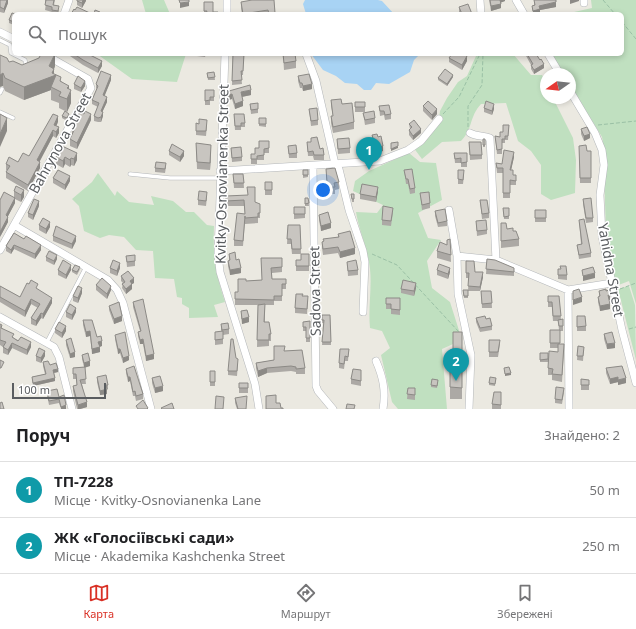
<!DOCTYPE html>
<html lang="uk">
<head>
<meta charset="utf-8">
<style>
  body { margin:0; font-family:"Noto Sans",sans-serif; background:#f6f6f6; color:#202124 }
  .compass { position:absolute; left:540px; top:68px; width:36px; height:36px; border-radius:50%; background:#fff; box-shadow:0 2px 6px #0003; rotate:256deg }
  .scale { position:absolute; left:12px; bottom:10px; width:94px; box-sizing:border-box; padding-left:4px; border:2px solid #5a5d60; border-top:0; font-size:11px; line-height:14px; white-space:nowrap; color:#5a5d60; -webkit-text-stroke:3px #fff; paint-order:stroke }
  .you { position:absolute; left:323px; top:190px; width:14px; height:14px; margin:-10px; border:3px solid #fff; border-radius:50%; background:#1a73e8; box-shadow:0 0 0 6px #1a73e833 }
  .badge { display:grid; place-items:center; width:26px; height:26px; border-radius:50%; background:#d93025; color:#fff; font-size:13px; font-weight:700 }
  .pin { position:absolute; translate:-50% -33px; filter:drop-shadow(0 1px 2px #0008) }
  .pin::after { content:''; position:absolute; top:21px; width:14px; height:12px; background:inherit; clip-path:polygon(0 0,100% 0,50% 100%) }
  .list { margin:0; padding:0; list-style:none }
  h2 { display:flex; justify-content:space-between; align-items:center; height:52px; margin:0; padding:0 16px; font-size:17px }
  h2 small { font-size:13px; font-weight:400; color:#757577 }
  .list li { display:grid; grid-template-columns:26px 1fr auto; gap:12px; align-items:center; box-sizing:border-box; height:56px; padding:0 16px; border-top:1px solid #e0e0e0 }
  .list b { display:block; font-size:15px; white-space:nowrap }
  .list p { margin:0; font-size:13px; white-space:nowrap; color:#757577 }
  .list em { font-size:13px; font-style:normal; color:#757577 }
  .icon { flex:none; width:22px; height:22px; fill:none; stroke:currentColor; stroke-width:2; stroke-linecap:round; stroke-linejoin:round }
  .map { position:relative; flex:none; width:636px; height:409px; overflow:hidden }
  .search { position:absolute; background:#fff; box-shadow:0 2px 6px #0003; left:12px; right:12px; top:12px; height:44px; display:flex; align-items:center; gap:10px; box-sizing:border-box; padding:0 14px; border-radius:6px; color:#757577; font-size:15px }
  .sheet { height:164px; background:#fff }
  nav { display:flex; justify-content:space-around; align-items:center; box-sizing:border-box; height:56px; border-top:1px solid #e0e0e0; background:#fff; font-size:11px; color:#757577 }
  nav a { display:grid; justify-items:center; gap:2px }
  nav .on { color:#d93025 }
  .map>svg:first-child { display:block }
  .green { fill:#c0e0c0 }
  .water { fill:#a8d3f4 }
  .lines { fill:none; stroke-linecap:round; stroke-linejoin:round }
  .service-casing { stroke:#b4b7ba; stroke-width:4.5 }
  .minor-casing { stroke:#b4b7ba; stroke-width:8 }
  .path { stroke:#9ac0a5; stroke-width:1; stroke-dasharray:4 2; stroke-linecap:butt }
  .service { stroke:#fff; stroke-width:3.5 }
  .minor { stroke:#fff; stroke-width:7 }
  .wall { fill:#aca9a5 }
  .shaded-wall { fill:#8c8a86 }
  .building { fill:#c8c5c0; stroke:#8c8a86 }
  .labels { text-anchor:middle; stroke-width:3; stroke-linejoin:round; paint-order:stroke }
  .street-label { font-size:14px; fill:#5a5d60; stroke:#fff }
</style>
</head>
<body>
<div class="map">
<svg width="636" height="409" viewBox="0 0 636 409">
  <rect width="100%" height="100%" fill="#ebe9e1"/>
  <path class="green" d="M142 0H164L170 14H146Z
    M591 0H636V304L629 281 616 286 606 233 603 142 602 137 570 85V74H564L551 54H622V14H565L592 8Z
    M97 54H186L177 82 132 79Z
    M486 54H513L531 75H542L546 83V98H553L573 138 576 160 575 193 551 200 541 194V165L531 151 518 141 506 103 481 104C469 117 473 129 461 141L442 142 422 159 413 147 439 119 440 111 447 98 458 82 467 76 476 56Z
    M409 153 420 162 436 163 442 200 418 213 428 238 441 240 427 261 432 288 450 302 462 340 442 349 447 409H398L392 402 381 355 390 348 382 331 370 328C368 308 372 288 370 269 368 249 359 231 356 212L377 213 383 205 353 191 355 181 369 171Z
    M98 173 115 196 117 191 129 202 154 205 151 196 173 201 186 212H194L207 225 214 226C213 258 215 271 225 302L214 305 218 317 189 318V308L182 304V298L177 297 174 279 155 278 153 251 136 250 124 237 109 235 100 238 84 231 79 206 72 199 92 182Z
    M629 286 635 305 636 360 618 289Z"/>
  <path class="water" d="M305 0H378L382 1 394 14H306L303 4Z
    M311 54H420L414 60 410 72 389 84 376 83 371 90H364L357 84 345 83 336 76 323 70Z"/>
  <g class="lines">
    <defs>
      <path id="service" d="M0 40 10 45 11 53 25 60 26 66
        M0 93 2 89
        M0 112 13 118
        M130 174 170 178H220
        M47 342 86 267"/>
      <path id="minor" d="M480 0 481 14
        M516 0 524 14
        M584 0V3
        M64 14 69 0
        M227 14V0
        M0 32 14 39
        M225 54 218 254 220 272 255 384 259 409
        M306 54 316 81 335 164 339 169 349 210 363 251 365 262 363 312
        M548 54 560 74
        M570 91 595 133 602 150 604 165 600 195 602 236 622 330 636 383
        M470 133C477 137 483 135 490 138L496 260
        M313 166 316 386 318 391 333 409
        M220 171 380 161 408 150 421 141 439 119
        M449 210 457 256 458 294 471 355 469 409
        M14 225 108 280 117 290 123 303 151 409
        M0 250 91 88 88 79 44 54
        M457 256 496 260 568 290 612 283
        M568 290 569 409
        M0 317 54 347 59 357 72 409
        M376 361C383 377 386 391 383 409"/>
    </defs>
    <use href="#service" class="service-casing"/>
    <use href="#minor" class="minor-casing"/>
    <path class="path" d="M603 0 615 14
      M622 22 636 39
      M443 114 459 97 480 54
      M598 125 636 121
      M468 127V106L482 85 483 54
      M372 254 397 265 459 332
      M620 289 636 283
      M629 329 636 327"/>
    <use href="#service" class="service"/>
    <use href="#minor" class="minor"/>
  </g>
  <path class="wall" d="M0 0H8V3L4 13 0 12Z
    M45 0H55L54 5 59 11 58 14H52V12L45 10 46 3H45Z
    M86 0 82 8 77 5V1Z
    M274 0 275 14H242L241 8V2Z
    M489 0H505V1L501 2V8L491 11Z
    M534 0 556 7 540 10V14H533L532 6 534 5Z
    M204 2 213 12 218 14H204Z
    M459 7 472 14H460L459 12Z
    M14 14V25L9 23V20Z
    M70 54H88L102 66 98 73 83 65 70 56Z
    M197 54H206L205 57 197 56Z
    M233 54H244L243 75H241L242 84 232 85Z
    M283 54 296 61V68L284 70Z
    M525 54H536L544 68 534 74 531 69V65Z
    M0 55 9 62 22 65 55 66 54 69V74L69 89 71 103 67 112 59 108V103L51 100V90L24 100 5 91 3 86Z
    M449 58 467 61 462 70 449 62Z
    M214 72 215 80H208L207 73Z
    M298 76 312 89 303 91 302 88H300L298 81Z
    M453 77 447 86 438 80V78Z
    M111 80 104 96 107 102 102 112 103 116 101 122H98L94 121V116L98 107 92 104V100L97 89 96 88V84Z
    M74 84 85 86 81 92 74 89Z
    M205 90H214V101H210V105H205Z
    M229 91 251 95 242 97 243 106 235 109 232 99 228 100Z
    M331 100 342 104 354 122V129L333 133 331 123V116H333L331 106Z
    M355 102H365V112H355Z
    M250 104 258 109V113L251 114Z
    M379 106 391 114V119L385 120 384 115 380 116Z
    M423 106 437 114 432 120 423 111Z
    M484 108 494 109 492 115 484 112Z
    M309 109 318 120V125L311 126Z
    M363 113 375 118V123L365 125Z
    M234 114 245 123V127H241V130H235Z
    M62 116H69L67 121 62 118Z
    M259 118H266V127L259 126Z
    M91 120 77 149 70 146V139L73 133H72V126Z
    M58 122 56 126 59 133 56 138 53 136 40 161V168L28 191 6 178V172L7 170H6V164L18 162 29 156Z
    M409 124 421 133 413 140 409 135V130L410 129Z
    M207 125 206 136 196 135V131Z
    M509 125 508 140H505V143H502V154H497L495 136 500 137Z
    M581 129 590 138 584 141 581 134Z
    M372 135 378 137 383 151 376 153 372 140Z
    M311 138 324 155V160H314L313 156H308L307 142H311Z
    M337 139 350 148V153L338 154Z
    M483 139H485V147H483Z
    M269 141V153H264V160H257V164H251V154H255L259 148Z
    M469 142 482 155V159L470 160Z
    M196 143 211 152 210 170 197 169Z
    M62 146 77 160 74 166 71 165 70 167 65 164 63 168 56 164V157Z
    M288 146 297 153V158H289Z
    M579 146 587 151H591V183H580Z
    M231 148 242 157V161L232 162Z
    M169 151 184 156 180 162 169 155Z
    M454 153 467 162V167H461V163H455Z
    M514 157 511 170 513 175H516V185H510V198H503V173H497L496 163 502 164Z
    M166 167 165 173 155 172V168Z
    M326 169 339 182V189L335 190V194H329L328 189H327Z
    M303 170H308V177L303 178Z
    M404 170 415 188V193L410 194 408 184H406Z
    M233 174H243L244 188H234Z
    M464 175 463 184H458V179Z
    M53 178 70 181 65 190 53 183Z
    M265 182H272V195H265Z
    M14 191 24 197 21 202 15 199V203L8 216V222L0 237 14 197Z
    M378 191 376 202 360 199V194Z
    M420 193 430 203V208L422 210Z
    M351 194H354V202H352Z
    M226 196 255 202 260 213V218H258V223L245 224V221L243 246H234V240L245 214 244 206H226Z
    M207 197 206 206 198 205V200Z
    M305 198H308L309 206H305Z
    M583 199 593 218V222L586 223 583 204Z
    M480 200 489 213V218L482 219Z
    M39 206 33 220 28 217V213Z
    M294 207H305V218L294 219Z
    M503 208H509V219H504Z
    M535 210H546V222H535Z
    M435 211 447 221V226L438 227 435 216Z
    M393 212 391 226 382 225V220Z
    M319 215 331 228 321 231 319 220Z
    M579 220 591 253V257L579 259 577 245 581 244Z
    M476 221 487 230V234L477 236Z
    M501 223 507 229 513 231 519 239V246L501 248Z
    M39 225 50 227 46 234 39 230Z
    M288 225H300L301 254H292L291 244H287Z
    M14 233 41 250 35 259 14 249 11 254 6 251V246Z
    M338 234 355 254 340 258 338 253 323 255 322 248V242L338 237Z
    M53 236 76 241 72 249 53 241Z
    M450 239 451 262 437 258V251L447 245Z
    M229 254 236 260 241 273 230 275 228 266V261H229Z
    M309 254V271H296V260H301Z
    M126 256 135 261V266L127 267Z
    M46 257 57 259 54 265 46 261Z
    M261 258H282V272L272 273V279H286V289H282V301H274V305H265V322L271 334V341H269V346L257 347 258 305H260H235V292H238L246 281 262 280Z
    M487 259 514 268V276L486 274Z
    M466 261 475 272 483 277 480 291H468V298H464L463 292V290H468L469 278H466Z
    M347 262 358 270V275L348 276Z
    M110 268H120L117 276 110 273Z
    M80 269 77 275 72 272V270Z
    M558 269 567 275V280L558 279Z
    M58 270H71L66 279 58 275Z
    M437 270 450 272 448 279 437 275Z
    M121 276 134 283 132 284V289L126 294 122 288 123 283 121 281Z
    M96 285 111 290 107 299 96 290Z
    M0 286 20 297 38 289 52 303 43 319 41 318 36 326 31 324V318L38 308 31 304 25 317 0 302Z
    M416 288 414 296 401 293V289Z
    M481 291H491L492 308H482Z
    M599 291H606L610 300H609L610 309 600 311 598 302V297H599Z
    M82 293 78 303 73 301V296Z
    M302 296 308 301 307 314 295 313V308Z
    M548 296H559L561 320 563 319V331H560V344L564 350 562 382 552 380V375H548V368L558 352V348H550V330H559L558 321H553L552 307H548Z
    M386 298 400 303V315L391 314V309H386Z
    M133 302 154 359 146 361 143 344H140L138 336V332L140 331 133 307Z
    M109 306 122 321 114 324 109 310Z
    M241 311 249 322 242 324 241 316Z
    M66 312H76L72 320 66 317Z
    M322 315H330L331 345H322L324 323H322Z
    M476 318 486 319 492 326V330L480 332 476 322Z
    M83 320 97 337 102 346 99 347 100 352 92 354 90 336 86 337 83 325Z
    M310 321V342H306V331H303V322Z
    M577 321 586 326V331H577Z
    M0 324 2 328 14 338 31 347 27 355 12 348 8 355 3 353V347L0 345Z
    M221 324 229 329V334L223 335V344L215 345V332H221Z
    M55 329 66 331 62 338 55 333Z
    M462 332V399H450V350L453 351Z
    M604 334 615 348 607 349 604 339Z
    M115 335 129 360 123 363 120 353 118 354 115 339Z
    M66 340 75 357 70 358 66 345Z
    M489 340 500 344 498 357H489Z
    M578 346 584 347 583 361 577 360Z
    M349 349 348 361H345L344 369 339 368V363Z
    M284 351 305 368V374H296V372L291 371 267 373 258 377 256 368V363L274 360Z
    M540 353H548V362H540Z
    M82 355 90 366 84 367 86 384H82L87 407 80 409H77L73 391V386L77 385 76 379H73V368L84 367 82 359Z
    M36 356H45L41 363 36 361Z
    M43 362 50 365 58 372 54 373 55 381 33 386 32 380V377L45 374 43 366Z
    M238 363 237 376 228 375V371Z
    M606 368 626 383 618 385V382L610 384 606 373Z
    M126 369 143 394V399L136 401 135 396H133L130 381 128 382 126 373Z
    M210 371H215V386H210Z
    M361 375V386L351 384V379Z
    M97 377 108 385V389L107 390V394L100 395 97 382Z
    M152 378 163 391 155 393 152 383Z
    M496 378 495 386 489 385V383Z
    M581 379 589 380V390H581Z
    M438 382 437 388 431 387V385Z
    M239 383H248V393H239Z
    M408 388 415 393V400L407 399Z
    M47 391 59 397 66 409H61L59 403 49 405 47 395Z
    M501 392V409H492V404Z
    M564 392 562 404 555 403V399Z
    M235 398 246 409H237L235 403Z"/>
  <path class="shaded-wall" d="M7 0H8V3L4 13V9Z
    M83 0H86V1L82 8V3Z
    M500 0H505V1L500 3Z
    M570 0H579V1L570 4Z
    M189 2V6L180 8V3Z
    M556 2V7L540 10V14H533V11L539 6Z
    M501 4V8L491 11V6Z
    M55 54V66L54 69V76L56 75 51 87V90L24 100V87L49 66Z
    M467 56V61L462 70V65Z
    M102 61V66L98 73V68Z
    M544 64V68L534 74V70Z
    M3 73V86L0 87V75Z
    M111 75V80L103 100V95Z
    M453 75V77L447 86V84Z
    M85 81V86L81 92V88Z
    M312 84V89L303 91V86Z
    M69 86V96L71 90V103L67 112V88Z
    M251 90V95L241 97V92Z
    M232 94V99L228 100V95Z
    M107 97V102L101 115V111Z
    M243 101V106L235 109V104Z
    M494 104V109L492 115V111Z
    M437 109V114L432 120V115Z
    M103 112V116L101 122V117Z
    M91 114V120L77 149V143Z
    M58 116V122L54 131V125Z
    M7 118V131L0 147V134Z
    M59 127V133L56 138V132Z
    M421 129V133L413 140V136Z
    M53 130V136L37 166V160Z
    M590 134V138L584 141V136Z
    M211 145V152L210 170V163Z
    M383 146V151L376 153V148Z
    M398 146V148L391 151V149Z
    M184 151V156L180 162V157Z
    M514 152V157L510 175V170Z
    M77 153V160L74 166V159Z
    M65 157V164L63 168V161Z
    M71 158V165L70 167V160Z
    M40 162V168L28 191V185Z
    M70 176V181L65 190V185Z
    M378 187V191L376 202V197Z
    M24 190V197L21 202V195Z
    M15 198V203L6 220V215Z
    M39 201V206L33 220V215Z
    M8 217V222L0 237V232Z
    M50 222V227L46 234V229Z
    M331 223V228L321 231V226Z
    M76 236V241L72 249V244Z
    M14 245V249L11 254V250Z
    M41 245V250L35 259V254Z
    M355 248V254L340 258V252Z
    M57 255V259L54 265V261Z
    M120 263V268L117 276V271Z
    M71 265V270L66 279V275Z
    M241 268V273L230 275V270Z
    M450 268V272L448 279V274Z
    M483 272V277L480 291V287Z
    M595 273V278L583 281V276Z
    M134 278V283L132 284V289L126 294V289L130 281Z
    M416 283V288L414 296V291Z
    M111 286V290L107 299V294Z
    M82 288V293L78 303V298Z
    M608 295H610V300H608Z
    M582 297V302L573 305V300Z
    M52 298V303L43 319V314Z
    M31 299V304L25 317V311Z
    M610 304V309L600 311V306Z
    M76 308V312L72 320V315Z
    M41 313V318L36 326V321Z
    M122 316V321L114 324V319Z
    M249 317V322L242 324V319Z
    M66 326V331L62 338V333Z
    M90 331V336L86 337V332Z
    M143 339V344H140V340Z
    M102 341V346L98 347V342Z
    M31 342V347L27 355V350Z
    M12 343V348L8 355V350Z
    M615 343V348L607 349V344Z
    M100 347V352L92 354V349Z
    M118 349H120V353L118 354Z
    M45 351V356L41 363V358Z
    M75 352V357L70 358V354Z
    M154 354V359L146 361V356Z
    M129 356V360L123 363V358Z
    M90 361V366L84 368V363Z
    M267 368V373L258 377V371Z
    M58 369V372L53 373V370Z
    M511 373V375L505 376V374Z
    M128 377H130V381L128 382Z
    M618 377V382L610 384V379Z
    M55 378V381L33 386V383Z
    M626 378V383L618 385V380Z
    M163 386V391L155 393V388Z
    M107 389V394L100 395V391Z
    M87 402V407L80 409H78V405Z
    M66 405V409H61V407Z"/>
  <path class="building" d="M0 0H7L4 9 0 7Z
    M46 0H54L53 5 59 6 58 11 52 10V7L45 5Z
    M77 0H83L82 3 77 1Z
    M179 0H189V2L180 3Z
    M252 0H274L275 13 269 14 268 10 243 14 241 2Z
    M490 0H500L501 4 491 6Z
    M534 0H556V2L539 6 540 9 533 11 532 6 535 5Z
    M204 2H213V12H218V14H206L207 11H204Z
    M468 4 472 14H465V13L462 14 459 7Z
    M77 7 92 14H71L74 9 75 10Z
    M95 10 100 12 99 14H94Z
    M12 13 15 14H14V22L9 20Z
    M41 54H55L49 66 54 69 52 73 61 77 60 81 69 86 67 88 71 90 67 99 59 96 61 92 51 87 56 75 24 87 5 78 3 73 0 75V55L7 58 9 62 13 61 22 65 39 58Z
    M74 54H88L102 61 98 68 83 60Z
    M233 54H244L243 71H241L242 80 232 81Z
    M283 54H295L296 61 284 63Z
    M452 54H464L467 56 462 65 449 58Z
    M527 54H536L540 60 541 59 544 64 534 70 531 65 533 64Z
    M445 69 453 75 447 84 438 78Z
    M101 71 111 75 103 95 107 97 101 111 103 112 101 117 98 118 94 116 99 103 92 100 98 86 96 84Z
    M214 72 215 77 208 78 207 73Z
    M309 74 312 84 303 86 302 83H300L298 76Z
    M78 76 85 81 81 88 74 84Z
    M250 85 251 90 241 92 243 101 235 104 232 94 228 95 229 91Z
    M205 90H214V97H210V100L205 101Z
    M341 99 342 104 352 103 354 122 333 127 331 116H333L331 100Z
    M428 101 437 109 432 115 423 106Z
    M486 101 494 104 492 111 484 108Z
    M355 102H365V107H355Z
    M258 103V109L251 110 250 104Z
    M389 105 391 114 385 115 384 111H380L379 106Z
    M317 108 318 120 311 121 309 109Z
    M65 111 69 114 67 118 62 116Z
    M85 111 91 114 77 143 70 139 75 128 72 126 80 112 84 114Z
    M374 111 375 118 365 120 363 113Z
    M0 114 7 118 0 134Z
    M53 114 58 116 54 125 59 127 56 132 53 130 37 160 40 162 28 185 6 172 10 166 6 164 9 157 18 162 23 153 29 156Z
    M234 114H244L245 123H241V126H235Z
    M259 118H266V124H259Z
    M199 119 207 120 206 131H196V123L199 124Z
    M414 120 421 129 413 136 409 130 412 127 409 124Z
    M503 125H509L508 136H505V139H502V149L497 150 495 136 500 137V132H503Z
    M587 127 590 134 584 136 581 129Z
    M377 134 378 137 381 136 383 146 376 148 372 135Z
    M317 137 320 149 323 148 324 155H314L313 151 308 152 307 142H311V138Z
    M349 138 350 148 338 149 337 139Z
    M483 139H485V145H483Z
    M259 141H269V148L264 149V155L257 156V159H251V154H255V148H259Z
    M398 142V146L391 149V143Z
    M469 142H481L482 155H470Z
    M196 143 211 145 210 163 197 162Z
    M172 144 184 151 180 157 169 151Z
    M296 145 297 153 289 154 288 146Z
    M586 145 587 151H591V178H580L579 146Z
    M62 146 77 153 74 159 71 158 70 160 65 157 63 161 56 157Z
    M241 147 242 157 232 158 231 148Z
    M504 150 514 152 510 170H513V175H516V181L510 180V193H503V168H497L496 163 502 164Z
    M454 153H467V162L461 163V158L455 159Z
    M156 162 166 163 165 169 155 168Z
    M335 168 339 182 334 183 335 187H329L328 182H327L326 169Z
    M412 169 415 188 410 189 408 179H406L404 170Z
    M58 170 70 176 65 185 53 178Z
    M303 170H308V175H303Z
    M458 170H464L463 180 458 179Z
    M233 174H243L244 183H234Z
    M265 182H272V190H265Z
    M362 184 378 187 376 197 360 194Z
    M16 186 24 190 21 195 14 191Z
    M247 187H255V202L260 204V213H258V217L245 218V216L243 241 234 240 237 213 245 214 244 200 226 201V196L248 195Z
    M199 191 207 192 206 201 198 200Z
    M4 192 15 198 6 215 8 217 0 232V200Z
    M429 192 430 203 422 205 420 193Z
    M351 194H354V199H352Z
    M305 198H308L309 203 305 204Z
    M591 198 593 218H586L583 199Z
    M34 199 39 201 33 215 28 213Z
    M480 200H487L489 213 482 214Z
    M383 206 393 208 391 221 382 220Z
    M294 207H305V214H294Z
    M503 208H509V216L504 217Z
    M445 209 447 221 438 223 435 211Z
    M535 210H546V218H535Z
    M328 212 331 223 321 226 319 215Z
    M43 218 50 222 46 229 39 225Z
    M584 219 591 253 579 255 577 245 582 244 579 220Z
    M486 220 487 230 477 231 476 221Z
    M501 223H506L507 229 513 228V231H516L519 239 501 241Z
    M288 225H300L301 249H292L291 239H287Z
    M56 226 76 236 72 244 53 236Z
    M350 231 355 248 340 252 338 247 323 249 322 242 324 241 323 239 339 237 338 234Z
    M14 233 24 239 26 236 41 245 35 254 14 245 11 250 6 246Z
    M450 239 451 255 437 251 440 242 447 245V240Z
    M49 251 57 255 54 261 46 257Z
    M235 252 236 260 239 259 241 268 230 270 228 261 230 260 229 254Z
    M301 254H309V266H296V260H301Z
    M135 255V261L127 262 126 256Z
    M261 258H282V267L271 268 272 279H286V284H282V296H274V300L235 299V292H238V279H246V281L262 280Z
    M487 259 495 260 514 268V272L486 269Z
    M63 260 71 265 66 275 58 270Z
    M113 260 120 263 117 271 110 268Z
    M356 260 358 270 348 271 347 262Z
    M466 261H474L475 272H483L480 287 468 286 469 273H466Z
    M439 264 450 268 448 274 437 270Z
    M75 265 80 267 77 272 72 270Z
    M560 266H566L567 275H558V269H561Z
    M593 267 595 273 583 276 582 270Z
    M128 271 134 278 130 281 132 284 126 289 122 284 125 282 121 276Z
    M102 278 111 286 107 294 96 285Z
    M31 280 38 284 36 288 52 298 43 314 41 313 36 321 31 318 40 304 31 299 25 311 0 297V286L20 297 27 283 29 284Z
    M403 280 416 283 414 291 401 289Z
    M78 286 82 288 78 298 73 296Z
    M579 289 582 297 573 300V291Z
    M606 289V291L609 290 610 295H608L610 304 600 306 598 297 600 296 599 291Z
    M463 290H468V296H464Z
    M481 291H491L492 303 482 304Z
    M296 294H303L302 296H308L307 309 295 308Z
    M548 296H559L561 316H553L552 302H548Z
    M386 298H400V310L391 309V304H386Z
    M143 299 154 354 146 356 143 339 140 340 138 332 141 331 133 302Z
    M119 302 122 316 114 319 109 306Z
    M70 304 76 308 72 315 66 312Z
    M265 304 264 322H269L271 334H269V340H257L258 305Z
    M247 310 249 317 242 319 241 311Z
    M322 315H330L331 342H322L324 320H322Z
    M485 316 486 319 490 318 492 326 480 328 476 318Z
    M577 316H585L586 326 577 327Z
    M563 319V326H559L558 320Z
    M83 320H92L97 337 101 336 102 341 98 342 100 347 92 349 90 331 86 332Z
    M310 321V338H306V327H303V322Z
    M59 322 66 326 62 333 55 329Z
    M228 323 229 329 222 330 221 324Z
    M0 324 2 325 1 328 14 334 12 337 18 341 21 337 31 342 27 350 12 343 8 350 3 347 6 342 0 340Z
    M550 330H560V343H550Z
    M223 331V339L215 340V332Z
    M125 332 129 356 123 358 120 349H118L115 335Z
    M453 332H462V388L450 387V350L453 351Z
    M612 332 615 343 607 344 604 334Z
    M71 338 75 352 70 354 66 340Z
    M231 339H233L236 358 238 359 237 371H228Z
    M489 340H500L498 352H489Z
    M558 344H564L562 375 552 374 553 369 548 368 549 351 558 352Z
    M274 346H285L284 351 302 350 305 368 296 369V367L291 366 267 368 258 371 256 363 274 360Z
    M578 346 584 347 583 356H577Z
    M39 348 45 351 41 358 36 356Z
    M340 349H349L348 357 345 356 344 364 339 363Z
    M88 353 90 361 84 363 82 355Z
    M540 353H548V359L540 360Z
    M0 360 4 362 1 368H0Z
    M48 361 50 365 56 363 58 369 53 370 55 378 33 383 32 377 46 374 43 362Z
    M134 366 143 394 136 396 135 391 133 392 130 377H128L126 369Z
    M622 366 626 378 618 380V377L610 379 606 368Z
    M85 367 86 379 80 380 87 402 78 405 73 386 77 385 76 374H73V368Z
    M509 367 511 373 505 374 504 368Z
    M353 369 361 370V381L351 379Z
    M210 371H215V382H210Z
    M106 375 108 385H106L107 389 100 391 97 377Z
    M160 376 163 386 155 388 152 378Z
    M490 377 496 378 495 384 489 383Z
    M432 379 438 380 437 386 431 385Z
    M581 379 589 380V385H581Z
    M239 383H248V388H239Z
    M556 387 564 388 562 400 555 399Z
    M408 388H415V395L407 394Z
    M57 389 59 397 64 395 66 405 61 407 59 399 49 401 47 391Z
    M494 392H501V405L492 404Z
    M276 395V403H280L281 408H283V409H266V396Z
    M216 396 224 397 223 409H215Z
    M247 396 246 409H238L235 398Z
    M143 400 148 408 147 409H138L136 406Z
    M2 402 4 409H0V403Z
    M172 403 174 409H162L161 408Z
    M347 404 355 405 354 409H346Z"/>
  <g class="labels">
    <g class="street-label">
      <text transform="translate(60 143) rotate(-61)" y="5">Bahrynova Street</text>
      <text transform="translate(222 174) rotate(-89)" y="5">Kvitky-Osnovianenka Street</text>
      <text transform="translate(611 270) rotate(80)" y="5">Yahidna Street</text>
      <text transform="translate(315 291) rotate(-91)" y="5">Sadova Street</text>
    </g>
  </g>
</svg>
<svg class="compass" viewBox="-18 -18 36 36"><path d="M0-13l5 13h-10z" fill="#e53935"/><path d="M0 13l5-13h-10z" fill="#757577"/></svg>
<div class="scale">100 m</div>
<div class="you"></div>
<div class="pin badge" style="left:369px;top:170px;background:#0f9aa8">1</div>
<div class="pin badge" style="left:456px;top:381px;background:#0f9aa8">2</div>
<div class="search"><svg class="icon" aria-label="search" viewBox="0 0 24 24"><circle cx="10" cy="10" r="6"/><path d="M15 15l6 6"/></svg>Пошук</div>
</div>
<section class="sheet">
<h2>Поруч<small>Знайдено: 2</small></h2>
<ul class="list">
<li><span class="badge" style="background:#0f9aa8">1</span><div><b>ТП-7228</b><p>Місце · Kvitky-Osnovianenka Lane</p></div><em>50 m</em></li>
<li><span class="badge" style="background:#0f9aa8">2</span><div><b>ЖК «Голосіївські сади»</b><p>Місце · Akademika Kashchenka Street</p></div><em>250 m</em></li>
</ul>
</section>
<nav>
<a class="on"><svg class="icon" aria-label="map" viewBox="0 0 24 24"><path d="M3 6l6-2 6 2 6-2v14l-6 2-6-2-6 2zM9 4v14M15 6v14"/></svg>Карта</a>
<a><svg class="icon" aria-label="directions" viewBox="0 0 24 24"><path d="M12 3l9 9-9 9-9-9zM9 14v-3h6M13 9l2 2-2 2"/></svg>Маршрут</a>
<a><svg class="icon" aria-label="saved" viewBox="0 0 24 24"><path d="M7 4h10v16l-5-4-5 4z"/></svg>Збережені</a>
</nav>
</body>
</html>
